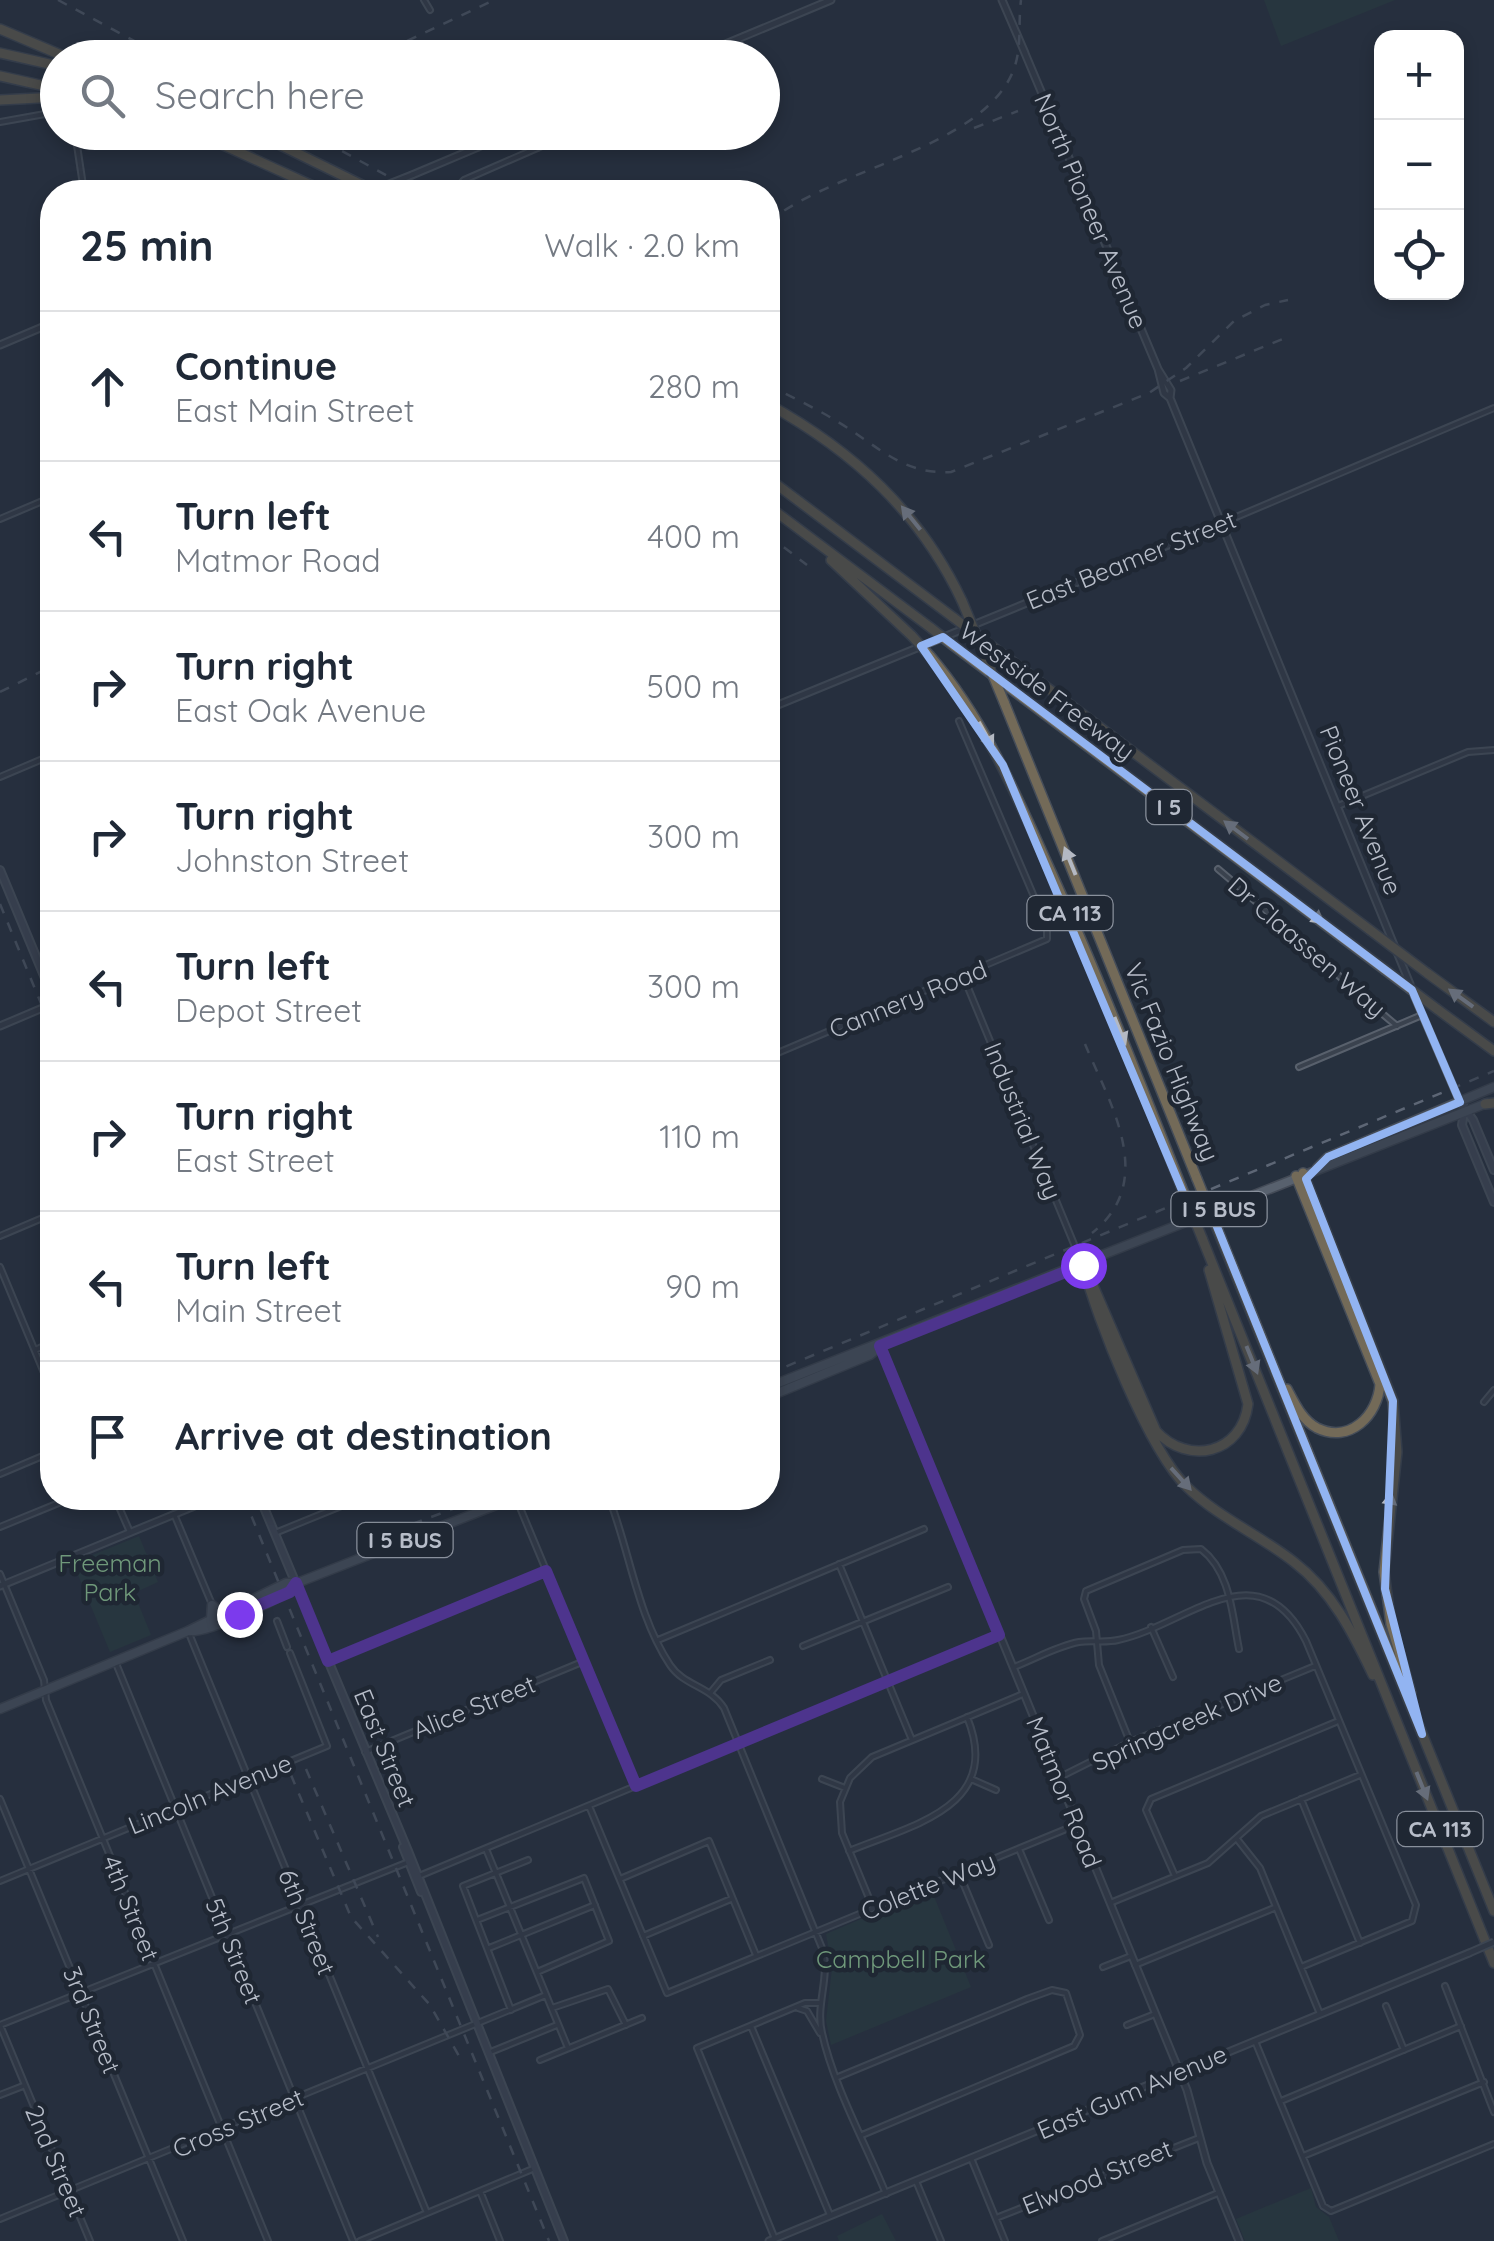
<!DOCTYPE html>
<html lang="en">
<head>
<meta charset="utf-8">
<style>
  body { margin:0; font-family:Quicksand,sans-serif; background:#f6f6f7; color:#1f2937 }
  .controls { position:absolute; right:30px; top:30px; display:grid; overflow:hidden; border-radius:20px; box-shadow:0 5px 15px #0003 }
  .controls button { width:90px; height:90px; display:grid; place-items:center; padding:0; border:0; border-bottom:2px solid #e0e1e3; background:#fff; color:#1f2937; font:50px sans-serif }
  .stop { position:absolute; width:30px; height:30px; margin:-22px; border:8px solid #7c3aed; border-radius:50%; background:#fff }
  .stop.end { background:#7c3aed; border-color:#fff; box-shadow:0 2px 10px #0008 }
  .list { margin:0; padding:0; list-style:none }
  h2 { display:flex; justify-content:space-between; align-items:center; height:130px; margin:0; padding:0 40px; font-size:42px }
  h2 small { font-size:32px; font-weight:400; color:#747a83 }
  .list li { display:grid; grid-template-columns:65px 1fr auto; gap:30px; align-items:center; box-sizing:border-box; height:150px; padding:0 40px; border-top:2px solid #e0e1e3 }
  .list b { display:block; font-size:38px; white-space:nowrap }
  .list p { margin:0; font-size:32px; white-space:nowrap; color:#747a83 }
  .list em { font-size:32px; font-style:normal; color:#747a83 }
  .icon { flex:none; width:55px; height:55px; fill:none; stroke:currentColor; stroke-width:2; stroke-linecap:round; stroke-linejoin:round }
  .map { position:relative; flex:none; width:1494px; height:2241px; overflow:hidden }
  .search { position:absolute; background:#fff; box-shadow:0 5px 15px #0003; left:40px; top:40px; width:740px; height:110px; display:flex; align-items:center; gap:25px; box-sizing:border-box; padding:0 35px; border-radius:55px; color:#747a83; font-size:38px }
  .panel { position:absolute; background:#fff; box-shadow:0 5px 15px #0003; left:40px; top:180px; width:740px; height:1330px; border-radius:40px }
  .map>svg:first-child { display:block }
  .green { fill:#293e40 }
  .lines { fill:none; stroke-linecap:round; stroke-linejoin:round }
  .minor-casing { stroke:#58606c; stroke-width:8 }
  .tertiary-casing { stroke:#58606c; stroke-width:9 }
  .secondary-casing { stroke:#58606c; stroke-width:10 }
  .primary-casing { stroke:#444b57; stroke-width:11 }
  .motorway-casing { stroke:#454d59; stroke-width:12 }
  .minor { stroke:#3a424e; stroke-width:4 }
  .tertiary { stroke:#3a424e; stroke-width:5 }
  .secondary { stroke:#495161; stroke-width:6 }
  .primary { stroke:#58616e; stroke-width:8 }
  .motorway { stroke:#736a58; stroke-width:9 }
  .rail { stroke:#5d6675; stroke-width:2.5; stroke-dasharray:10 10; stroke-linecap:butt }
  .tertiary-bridge-casing { stroke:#58606c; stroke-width:9; stroke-linecap:butt }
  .motorway-bridge-casing { stroke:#454d59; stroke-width:12; stroke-linecap:butt }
  .tertiary-bridge { stroke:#3a424e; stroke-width:5 }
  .motorway-bridge { stroke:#736a58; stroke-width:9 }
  .oneway { fill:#b4b9c3 }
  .route { stroke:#7c3aed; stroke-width:12 }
  .marked { fill:none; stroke:#92b4f2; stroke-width:8; stroke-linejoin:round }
  .labels { text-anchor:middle; stroke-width:9; stroke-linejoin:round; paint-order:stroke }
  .shield { fill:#1f2733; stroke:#89909c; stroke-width:2.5 }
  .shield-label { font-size:22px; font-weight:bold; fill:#b7bdc9 }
  .street-label { font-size:25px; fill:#b7bdc9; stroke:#1f2733 }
  .park-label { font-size:25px; fill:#6f987a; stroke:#1f2733 }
</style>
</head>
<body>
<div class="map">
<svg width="1494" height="2241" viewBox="0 0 1494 2241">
  <rect width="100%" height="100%" fill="#26303e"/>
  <path class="green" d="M1264 0H1395L1281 46Z
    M139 1536 158 1582 134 1593 151 1635 110 1652 73 1563Z
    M931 1889 971 1987 831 2045 826 2021 832 1968 826 1934Z
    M1311 2188 1316 2207 1329 2217 1339 2241H1245L1236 2219Z
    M882 2214 896 2241H839L837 2236Z"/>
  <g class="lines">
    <defs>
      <path id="minor" d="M424 0 430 10
        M0 122 45 114 58 118
        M75 132 84 192
        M453 192 464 180 574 132
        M0 519 52 497
        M1222 523 1494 408
        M0 777 52 755
        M1338 806 1468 752 1494 750
        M1218 869C1279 920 1335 975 1397 1026
        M964 978 1081 1261
        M768 1057 1047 939V927L959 721
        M1299 1067 1422 1015
        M768 1094 772 1105 768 1107
        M0 1236 52 1214
        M0 1267 52 1392
        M35 1350 52 1342
        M1484 1402 1494 1390
        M0 1474 52 1452
        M115 1498 130 1532
        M516 1498 636 1786
        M609 1498C630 1552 637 1615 670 1665 684 1686 710 1686 724 1708L822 1948C831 1977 815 2004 822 2033 834 2087 865 2142 886 2194
        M174 1514 211 1602
        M0 1527 71 1498
        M275 1533 361 1498
        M839 1564 912 1740
        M0 1574 44 1680 46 1700 268 2241
        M277 1621 287 1647
        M1151 1627 1173 1677
        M188 1631 427 2213
        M658 1640 924 1529
        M803 1646 948 1587
        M115 1661 353 2241
        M328 1661 546 1571
        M1014 1667C1035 1659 1057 1646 1079 1642 1092 1640 1105 1643 1118 1640 1186 1626 1258 1546 1306 1641L1416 1905 1412 1921 1301 1967
        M711 1692 721 1680 770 1660
        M1130 1742 1099 1665 1096 1631 1084 1599 1086 1591 1183 1550 1201 1549C1231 1572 1232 1615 1239 1649
        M365 1752 582 1662
        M1058 1778 1130 1742 1315 1666
        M822 1779 845 1788
        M971 1779 996 1790
        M0 1799 183 2241
        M1301 1799 1360 1943
        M589 1806 667 1993 1076 1825
        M1237 1839 1260 1868 1320 2014
        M486 1849 568 2048
        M1019 1849 1049 1920
        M849 1851C912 1825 1004 1807 967 1717
        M959 1873 989 1945
        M419 1876 999 1635
        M1175 1876 1146 1810 1151 1799 1336 1722
        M620 1879 709 1841 756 1955
        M0 1881 327 1746 290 1653
        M1110 1903 1208 1863 1261 1816 1360 1775
        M873 1908 842 1833 840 1802 850 1778 872 1757 1023 1694
        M477 1920 584 1878 609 1941 537 1972
        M643 1936 731 1899
        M489 1948 595 1905
        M1135 1965 1274 1908
        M1103 1967 1131 1956
        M1445 1986 1494 2112
        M1386 2006 1404 2050
        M552 2008 608 1989 626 2025
        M798 2008 807 2011 820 2033
        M511 2010 463 1886 528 1860
        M0 2025 406 1863
        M0 2025 90 2241
        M1127 2025 1155 2014
        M751 2026 830 2215
        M1255 2041 1323 2206 1331 2211 1494 2144
        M488 2053 557 2025
        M540 2060 642 2018
        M838 2077 1027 1999 1052 1990 1066 1993 1080 2035 1074 2046 862 2135
        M0 2095 23 2086
        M1281 2101 1461 2026
        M1303 2156 1484 2082
        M971 2158 1005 2241
        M916 2181 941 2241
        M480 2191 500 2241
        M996 2218 1199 2138
        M0 2219 546 1995
        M775 2239 697 2048 805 2003H820
        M360 2241 535 2168
        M1102 2241 1218 2193"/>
      <path id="tertiary" d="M1002 0 1025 53
        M1016 32 1158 369 1164 393 1170 398
        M692 58 831 0
        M412 175 514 132
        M0 345 52 323
        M1158 369 1171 390 1170 398 1410 984
        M768 709 1222 523
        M1414 995 1460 1102
        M0 1026 52 1004
        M881 1346 1187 2090 1207 2163 1239 2241
        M0 1586 214 1498
        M769 2241 1469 1953"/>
      <path id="secondary" d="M0 870 52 995
        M1460 1102 1473 1120 1494 1170
        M1464 1112 1462 1125 1494 1202
        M260 1498 408 1851 564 2241
        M403 1847 421 1892"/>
      <path id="primary" d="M1317 1168 1328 1157 1494 1087
        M768 1387 1487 1103
        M768 1397 870 1355 881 1346
        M211 1619 212 1605 223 1613
        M188 1631C206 1634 285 1598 297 1583
        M0 1709 188 1631 286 1583H297L514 1498"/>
      <path id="motorway" d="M0 29 68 58
        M0 53 58 66
        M0 76 58 89
        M0 100 58 97
        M195 132 326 192
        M254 132 376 192
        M768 404C853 451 920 512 962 601
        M768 478 954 618
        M768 506 931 628
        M831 560 912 636
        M977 635 1370 930
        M954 646 1384 969
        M930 656C982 717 1013 787 1046 861 1095 968 1138 1077 1181 1186
        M1004 702 1197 1179
        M1427 973 1494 1022
        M1437 1009 1494 1051
        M1485 1104 1494 1103
        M1303 1173 1393 1401 1397 1452 1384 1572 1391 1624 1411 1693
        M1218 1231 1494 1911
        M1202 1238 1494 1963
        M1083 1265C1097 1319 1148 1449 1187 1487 1219 1518 1260 1535 1294 1562 1332 1591 1353 1633 1373 1675
        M1085 1267 1156 1431C1188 1466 1242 1454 1248 1404L1209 1270
        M1287 1389C1295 1404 1302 1420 1317 1428 1350 1444 1378 1415 1380 1384L1296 1176"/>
    </defs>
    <use href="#minor" class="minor-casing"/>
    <use href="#tertiary" class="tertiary-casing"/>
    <use href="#secondary" class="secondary-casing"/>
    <use href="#primary" class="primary-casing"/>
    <use href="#motorway" class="motorway-casing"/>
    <use href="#minor" class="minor"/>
    <use href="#tertiary" class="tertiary"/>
    <use href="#secondary" class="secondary"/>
    <use href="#primary" class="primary"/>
    <use href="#motorway" class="motorway"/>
    <path class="rail" d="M58 0 166 58
      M371 58 494 0
      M974 128 1018 111
      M307 132 417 192
      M768 222C835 168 984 148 1014 69 1022 46 1018 24 1021 0
      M1180 381 1290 336
      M768 385C791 397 816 408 838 422 877 445 902 475 951 472L1149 393 1186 368 1234 321 1265 305 1288 300
      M768 535 807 565
      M0 692 52 666
      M0 904 52 1030
      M1085 1044C1110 1104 1158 1181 1092 1233
      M768 1374 1494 1071
      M244 1498 549 2241
      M375 1538 482 1498
      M306 1769 378 1937
      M291 1775 351 1917 430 2005 463 2063"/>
    <defs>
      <path id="tertiary-bridge" d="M369 192 412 175
        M1469 1953 1494 1942"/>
      <path id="motorway-bridge" d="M962 601 1004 702
        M954 618 975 634
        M931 628 954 646
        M912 636 930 656
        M1370 930 1427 973
        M1384 969 1437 1009
        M1197 1179 1218 1231
        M1181 1186 1202 1238"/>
    </defs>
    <use href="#tertiary-bridge" class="tertiary-bridge-casing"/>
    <use href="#motorway-bridge" class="motorway-bridge-casing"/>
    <use href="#tertiary-bridge" class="tertiary-bridge"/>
    <use href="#motorway-bridge" class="motorway-bridge"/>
  </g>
  <defs><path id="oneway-solid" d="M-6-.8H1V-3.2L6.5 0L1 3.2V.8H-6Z" transform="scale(2.5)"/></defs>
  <g class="oneway">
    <use href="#oneway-solid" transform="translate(911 518) rotate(-129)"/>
    <use href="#oneway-solid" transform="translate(986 735) rotate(61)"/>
    <use href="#oneway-solid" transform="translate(1236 830) rotate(-143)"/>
    <use href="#oneway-solid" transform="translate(1070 861) rotate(-112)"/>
    <use href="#oneway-solid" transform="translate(1312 914) rotate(37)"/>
    <use href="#oneway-solid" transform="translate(1461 998) rotate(-144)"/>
    <use href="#oneway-solid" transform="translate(1120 1031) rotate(68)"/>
    <use href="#oneway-solid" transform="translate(1252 1360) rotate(68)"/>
    <use href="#oneway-solid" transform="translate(1181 1479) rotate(48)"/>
    <use href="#oneway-solid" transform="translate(1389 1507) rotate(-81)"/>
    <use href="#oneway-solid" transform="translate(1422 1786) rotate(68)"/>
  </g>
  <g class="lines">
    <path class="route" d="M239 1614 290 1592 296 1583 328 1661 546 1571 636 1786 999 1635 880 1346 1083 1265"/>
  </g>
  <path d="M0 0H1494V2241H0ZM943 637 1412 990 1460 1102 1328 1157 1306 1179 1393 1401 1385 1589 1422 1734 1211 1212 1194 1219 1003 765 921 646Z" fill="#26303e" fill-opacity=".55" fill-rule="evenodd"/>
  <path class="marked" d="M943 637 1412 990 1460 1102 1328 1157 1306 1179 1393 1401 1385 1589 1422 1734 1211 1212 1194 1219 1003 765 921 646Z"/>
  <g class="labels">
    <g class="shield">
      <rect x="1146.5" y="790" width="45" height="34" rx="8"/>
      <rect x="1027.5" y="896" width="85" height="34" rx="8"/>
      <rect x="1171.5" y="1192" width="95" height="34" rx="8"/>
      <rect x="357.5" y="1523" width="95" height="34" rx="8"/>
      <rect x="1397.5" y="1812" width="85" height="34" rx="8"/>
    </g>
    <g class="shield-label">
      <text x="1169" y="815">I 5</text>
      <text x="1070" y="921">CA 113</text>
      <text x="1219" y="1217">I 5 BUS</text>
      <text x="405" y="1548">I 5 BUS</text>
      <text x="1440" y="1837">CA 113</text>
    </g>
    <g class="street-label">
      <text transform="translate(1091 211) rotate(67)" y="9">North Pioneer Avenue</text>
      <text transform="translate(1131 560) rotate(-22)" y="9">East Beamer Street</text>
      <text transform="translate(1047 691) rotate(37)" y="9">Westside Freeway</text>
      <text transform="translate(1361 810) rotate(68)" y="9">Pioneer Avenue</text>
      <text transform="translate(1307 947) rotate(41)" y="9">Dr Claassen Way</text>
      <text transform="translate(908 999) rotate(-22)" y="9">Cannery Road</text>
      <text transform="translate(1172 1062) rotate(68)" y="9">Vic Fazio Highway</text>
      <text transform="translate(1023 1121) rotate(68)" y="9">Industrial Way</text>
      <text transform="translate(474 1707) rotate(-22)" y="9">Alice Street</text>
      <text transform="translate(1187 1722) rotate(-24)" y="9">Springcreek Drive</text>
      <text transform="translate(385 1748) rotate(68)" y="9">East Street</text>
      <text transform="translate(1064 1792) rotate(68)" y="9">Matmor Road</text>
      <text transform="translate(210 1794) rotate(-22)" y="9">Lincoln Avenue</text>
      <text transform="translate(928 1886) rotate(-22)" y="9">Colette Way</text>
      <text transform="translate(131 1908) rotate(68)" y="9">4th Street</text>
      <text transform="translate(307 1922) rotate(68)" y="9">6th Street</text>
      <text transform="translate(234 1951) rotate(68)" y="9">5th Street</text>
      <text transform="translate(92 2020) rotate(68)" y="9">3rd Street</text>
      <text transform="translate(1132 2092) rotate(-23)" y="9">East Gum Avenue</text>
      <text transform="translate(238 2123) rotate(-23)" y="9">Cross Street</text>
      <text transform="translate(56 2161) rotate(67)" y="9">2nd Street</text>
      <text transform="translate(1097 2177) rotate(-22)" y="9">Elwood Street</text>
    </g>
    <g class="park-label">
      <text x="110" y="1572">Freeman<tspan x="110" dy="29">Park</tspan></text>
      <text x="901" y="1968">Campbell Park</text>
    </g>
  </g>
</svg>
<div class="controls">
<button>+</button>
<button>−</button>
<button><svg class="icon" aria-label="locate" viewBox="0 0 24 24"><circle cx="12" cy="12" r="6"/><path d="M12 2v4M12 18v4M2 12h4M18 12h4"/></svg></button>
</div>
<div class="stop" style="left:1083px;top:1265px"></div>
<div class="stop end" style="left:239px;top:1614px"></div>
<div class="search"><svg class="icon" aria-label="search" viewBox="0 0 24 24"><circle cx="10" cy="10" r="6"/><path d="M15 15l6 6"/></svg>Search here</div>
<section class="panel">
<h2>25 min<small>Walk · 2.0 km</small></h2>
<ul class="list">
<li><svg class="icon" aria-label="ahead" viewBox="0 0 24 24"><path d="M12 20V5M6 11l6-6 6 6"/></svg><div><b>Continue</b><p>East Main Street</p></div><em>280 m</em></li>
<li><svg class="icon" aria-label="left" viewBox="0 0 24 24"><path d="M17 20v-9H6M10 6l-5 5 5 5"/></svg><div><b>Turn left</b><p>Matmor Road</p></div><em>400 m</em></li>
<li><svg class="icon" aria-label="right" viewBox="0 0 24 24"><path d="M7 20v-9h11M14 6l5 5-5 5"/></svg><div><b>Turn right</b><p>East Oak Avenue</p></div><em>500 m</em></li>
<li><svg class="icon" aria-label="right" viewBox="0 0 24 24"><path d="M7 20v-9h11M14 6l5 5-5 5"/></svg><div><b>Turn right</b><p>Johnston Street</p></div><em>300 m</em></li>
<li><svg class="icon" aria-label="left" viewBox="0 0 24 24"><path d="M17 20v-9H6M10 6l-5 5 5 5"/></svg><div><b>Turn left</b><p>Depot Street</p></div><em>300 m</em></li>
<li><svg class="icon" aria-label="right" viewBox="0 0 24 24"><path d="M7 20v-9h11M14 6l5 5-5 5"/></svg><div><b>Turn right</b><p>East Street</p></div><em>110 m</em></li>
<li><svg class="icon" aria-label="left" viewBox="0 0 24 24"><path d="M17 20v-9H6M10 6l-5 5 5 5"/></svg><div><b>Turn left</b><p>Main Street</p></div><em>90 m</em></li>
<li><svg class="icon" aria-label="arrive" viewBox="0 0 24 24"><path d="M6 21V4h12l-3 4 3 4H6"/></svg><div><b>Arrive at destination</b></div></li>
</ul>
</section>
</div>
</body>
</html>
